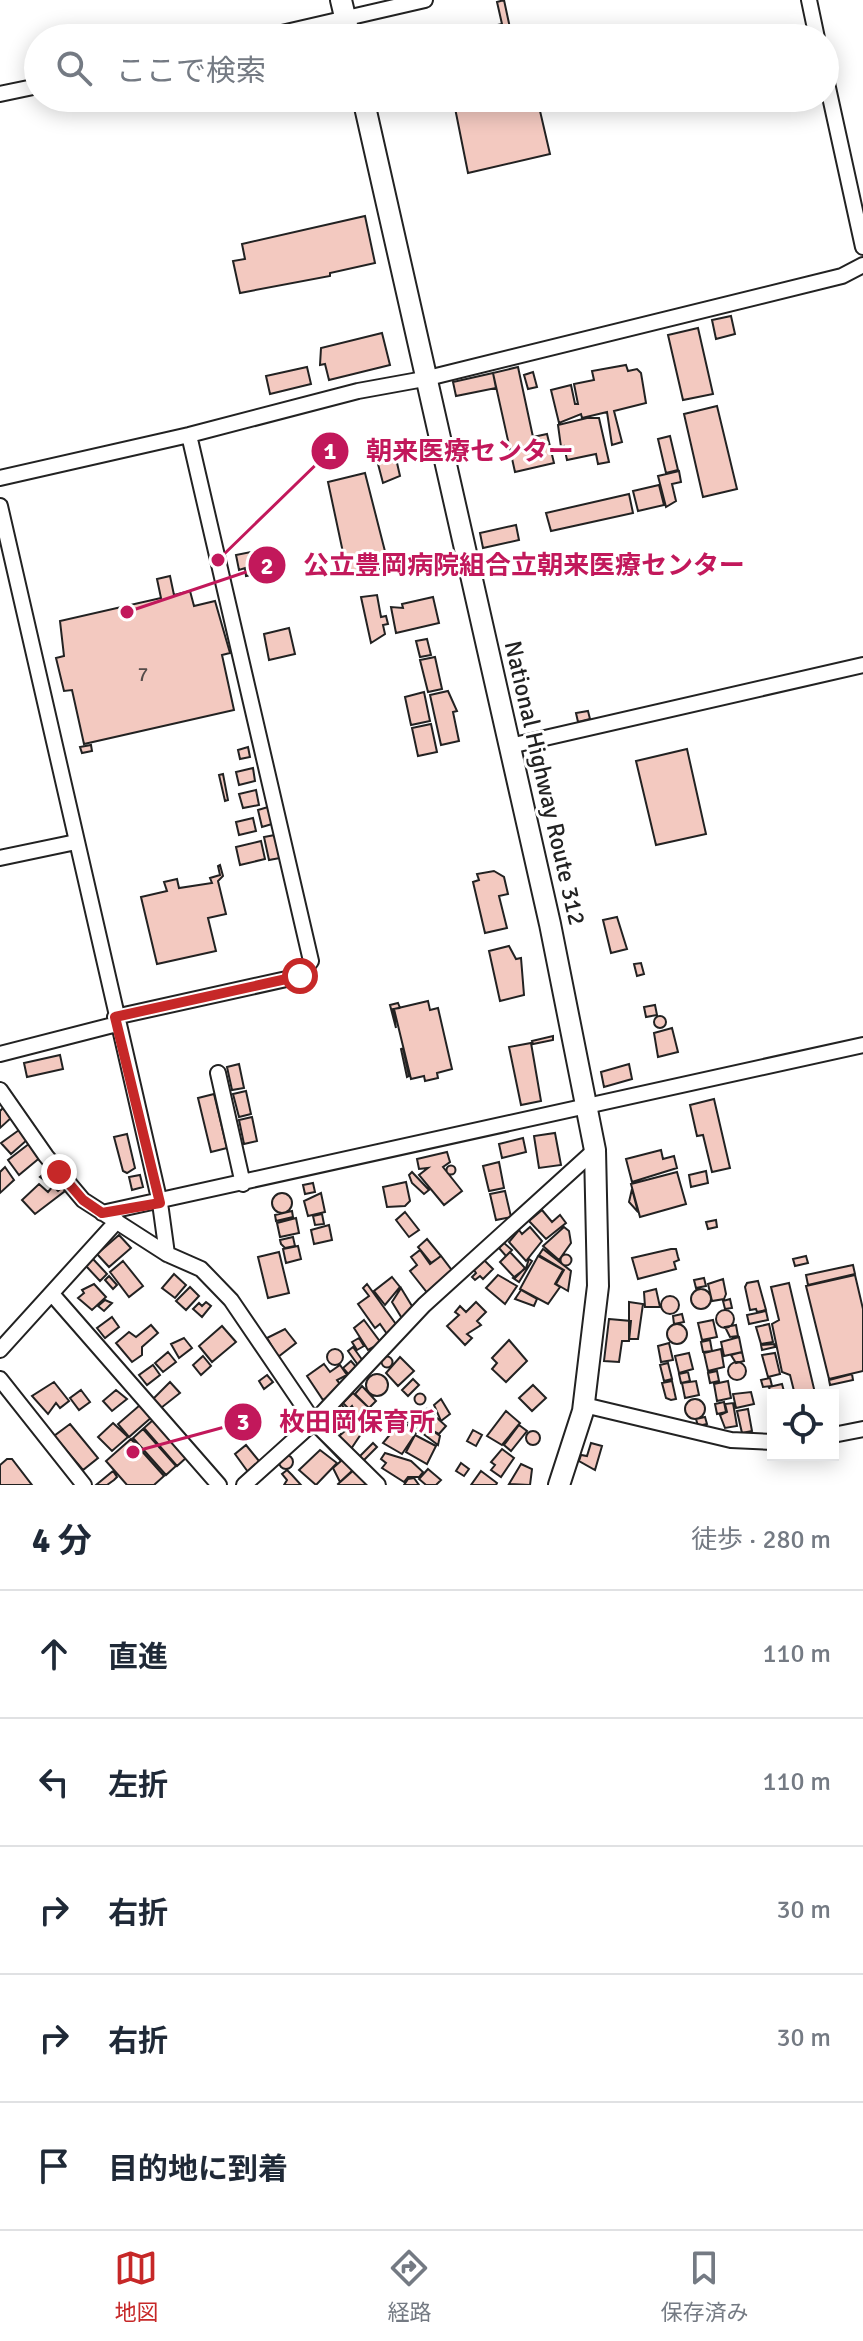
<!DOCTYPE html>
<html lang="ja">
<head>
<meta charset="utf-8">
<style>
  body { margin:0; font-family:Signika,"Noto Sans JP",sans-serif; background:#f2f2f3; color:#1f2937 }
  .controls { position:absolute; right:24px; bottom:24px; display:grid; overflow:hidden; border-radius:0px; box-shadow:0 4px 20px #0003 }
  .controls button { width:72px; height:72px; display:grid; place-items:center; padding:0; border:0; border-bottom:2px solid #e0e1e3; background:#fff; color:#1f2937; font:40px sans-serif }
  .stop { position:absolute; width:24px; height:24px; margin:-18px; border:6px solid #c62828; border-radius:50%; background:#fff }
  .stop.end { background:#c62828; border-color:#fff; box-shadow:0 2px 8px #0008 }
  .list { margin:0; padding:0; list-style:none }
  h2 { display:flex; justify-content:space-between; align-items:center; height:104px; margin:0; padding:0 32px; font-size:34px }
  h2 small { font-size:26px; font-weight:400; color:#747a83 }
  .list li { display:grid; grid-template-columns:52px 1fr auto; gap:24px; align-items:center; box-sizing:border-box; height:128px; padding:0 32px; border-top:2px solid #e0e1e3 }
  .list b { display:block; font-size:30px; white-space:nowrap }
  .list em { font-size:26px; font-style:normal; color:#747a83 }
  .icon { flex:none; width:44px; height:44px; fill:none; stroke:currentColor; stroke-width:2; stroke-linecap:round; stroke-linejoin:round }
  .map { position:relative; flex:none; width:863px; height:1485px; overflow:hidden }
  .search { position:absolute; background:#fff; box-shadow:0 4px 20px #0003; left:24px; right:24px; top:24px; height:88px; display:flex; align-items:center; gap:20px; box-sizing:border-box; padding:0 28px; border-radius:44px; color:#747a83; font-size:30px }
  .sheet { height:744px; background:#fff }
  nav { display:flex; justify-content:space-around; align-items:center; box-sizing:border-box; height:112px; border-top:2px solid #e0e1e3; background:#fff; font-size:22px; color:#747a83 }
  nav a { display:grid; justify-items:center; gap:4px }
  nav .on { color:#c62828 }
  .map>svg:first-child { display:block }
  .building { fill:#f3c9c0; stroke:#222; stroke-width:2 }
  .lines { fill:none; stroke-linecap:round; stroke-linejoin:round }
  .minor-casing { stroke:#222; stroke-width:18 }
  .highway-casing { stroke:#222; stroke-width:24 }
  .minor { stroke:#fff; stroke-width:14 }
  .highway { stroke:#fff; stroke-width:20 }
  .route { stroke:#c62828; stroke-width:10 }
  .labels { text-anchor:middle; stroke-width:6; stroke-linejoin:round; paint-order:stroke }
  .number-label { font-size:20px; fill:#564c4a }
  .street-label { font-size:24px; fill:#222; stroke:#fff }
  .leader { fill:none; stroke:#c2185b; stroke-width:3 }
  .callout-dot { fill:#c2185b; stroke:#fff; stroke-width:3 }
  .mark-label { font-size:24px; text-anchor:middle; font-weight:bold; fill:#fff }
  .callout-label { font-size:26px; text-anchor:middle; font-weight:bold; fill:#c2185b; stroke:#fff; stroke-width:6; stroke-linejoin:round; paint-order:stroke }
</style>
</head>
<body>
<div class="map">
<svg width="863" height="1485" viewBox="0 0 863 1485">
  <rect width="100%" height="100%" fill="#fff"/>
  <path class="building" d="M504 0 510 28 504 31 521 27 523 38H467L466 32 502 24 497 2Z
    M453 98H537L550 154 468 173Z
    M365 216 375 263 330 273V276L240 293 233 261 245 259 242 244Z
    M731 316 735 334 716 339 712 320Z
    M698 328 713 394 683 400 668 335Z
    M382 333 390 365 329 380 325 364 320 365 321 348Z
    M626 365 628 371 637 369 641 373 646 403 614 411 622 442 612 445 607 412 582 418 581 414 559 423 551 390 571 385 575 404H578L574 384 594 380 592 371Z
    M307 367 311 384 270 394 266 376Z
    M518 367 533 437 547 434 554 463 515 472 493 373Z
    M533 372 537 387 528 389 524 375Z
    M493 373 496 388 456 396 453 382Z
    M717 406 737 489 703 497 684 414Z
    M587 418H599L609 462 598 464 596 454 567 460 564 446 561 447 558 425Z
    M670 436 678 470 666 473 658 439Z
    M392 441 400 476 383 483 373 445Z
    M679 471 681 482 672 484 676 501 666 507 658 476Z
    M365 473 389 567 348 576 328 482Z
    M659 485 664 505 638 511 633 491Z
    M629 494 633 513 551 531 546 513Z
    M516 525 519 540 483 548 480 533Z
    M266 549 270 572 246 576 245 568 239 570 236 555Z
    M170 576 174 595 190 591 194 606 215 601 230 653 222 655 234 710 84 744 72 690 64 691 56 658 64 656 60 621 161 598 157 579Z
    M377 595 381 617 386 616 388 624 383 625 385 634 371 643 361 597Z
    M433 597 439 623 396 633 391 607 403 608 402 604Z
    M289 628 295 654 269 660 264 634Z
    M427 639 431 655 420 657 416 641Z
    M435 657 442 689 428 692 420 660Z
    M448 691 457 711 453 712 459 741 441 745 430 695Z
    M424 692 430 721 411 725 405 697Z
    M588 711 590 719 578 722 576 713Z
    M431 724 437 752 418 756 412 728Z
    M91 745 92 751 82 753 80 747Z
    M248 747 250 757 240 759 238 750Z
    M687 749 706 834 656 845 636 761Z
    M253 768 255 781 239 785 236 772Z
    M223 774 228 800 225 801 219 775Z
    M256 790 259 805 243 808 239 794Z
    M268 807 272 824 262 827 258 810Z
    M253 818 256 831 239 835 236 822Z
    M275 835 280 858 269 860 264 837Z
    M261 841 265 859 240 865 236 847Z
    M220 865 223 876 218 881 226 914 208 918 216 951 157 964 141 897 167 891 164 882 177 879 179 888 212 883 210 878 220 875 218 866Z
    M494 871 504 877 508 894 499 896 507 928 485 933 473 882 479 880 477 874Z
    M617 917 627 949 611 953 603 920Z
    M509 946 516 959 521 958 524 995 500 1001 489 951Z
    M641 963 644 974 637 976 634 964Z
    M428 1001 430 1010 438 1008 452 1069 437 1073 438 1078 425 1081 424 1076 411 1079 394 1009Z
    M398 1003 400 1008 393 1009 396 1028 390 1005Z
    M655 1005 657 1015 646 1017 644 1007Z
    M654 1022a6 6 0 1 1 12 0a6 6 0 1 1-12 0Z
    M672 1028 678 1052 658 1057 654 1033Z
    M553 1036V1040L533 1044 532 1041Z
    M531 1043 541 1101 521 1105 509 1047Z
    M403 1048 409 1076 407 1077 401 1049Z
    M60 1055 63 1069 27 1077 24 1063Z
    M239 1064 244 1088 232 1090 227 1067Z
    M629 1064 632 1079 604 1087 601 1072Z
    M246 1091 251 1114 239 1117 233 1094Z
    M214 1094 227 1148 211 1152 198 1098Z
    M714 1099 730 1168 712 1172 703 1135 697 1136 690 1105Z
    M3 1108 12 1117 0 1128V1111Z
    M252 1117 257 1141 244 1144 239 1120Z
    M19 1130 27 1140 11 1154 1 1143Z
    M555 1133 561 1165 539 1168 534 1136Z
    M127 1134 135 1168 127 1173 123 1171 114 1137Z
    M523 1138 526 1152 502 1158 499 1144Z
    M30 1143 42 1156 19 1175 8 1160Z
    M661 1150 663 1159 674 1156 677 1168 632 1182 626 1159Z
    M447 1152 450 1162 443 1167 462 1191 444 1205 419 1175 428 1168 419 1169 417 1159Z
    M499 1162 504 1188 489 1191 483 1166Z
    M446.5 1170a4.5 4.5 0 1 1 9 0a4.5 4.5 0 1 1-9 0Z
    M5 1167 14 1180 0 1193V1172Z
    M51 1168 65 1184 58 1190 40 1177Z
    M706 1171 708 1183 691 1187 689 1175Z
    M412 1172 429 1190 424 1194 412 1183 409 1175Z
    M677 1172 686 1204 640 1217 631 1184Z
    M140 1175 143 1187 132 1190 129 1177Z
    M406 1182 410 1201 405 1206 387 1207 383 1187Z
    M313 1183 315 1192 305 1194 303 1185Z
    M39 1184 48 1192 53 1186 58 1191 66 1184 69 1188 35 1214 22 1200Z
    M632 1189 638 1212 629 1202Z
    M505 1191 511 1217 496 1220 490 1194Z
    M321 1193 325 1212 308 1216 304 1201Z
    M272 1203a10 10 0 1 1 20 0a10 10 0 1 1-20 0Z
    M542 1210 552 1222 560 1215 566 1223 546 1239 529 1221Z
    M292 1211 293 1217 276 1221 275 1215Z
    M405 1212 419 1230 409 1237 396 1220Z
    M322 1214 324 1224 315 1225 313 1216Z
    M296 1218 299 1233 280 1237 277 1223Z
    M716 1220 717 1227 708 1229 706 1222Z
    M329 1225 332 1240 314 1244 311 1230Z
    M530 1227 542 1241 526 1261 509 1242 519 1230 522 1234Z
    M564 1227 569 1231 571 1243 559 1260 543 1246Z
    M119 1235 131 1248 109 1267 97 1254Z
    M293 1237 295 1246 285 1248 281 1244 280 1240Z
    M427 1239 441 1256 431 1263 418 1247Z
    M504 1243 512 1250 506 1256 499 1248Z
    M298 1246 301 1259 286 1263 283 1249Z
    M543 1249 571 1271 568 1291 556 1284 564 1270 539 1255Z
    M671 1249H676L678 1257 679 1260 674 1262 676 1269 638 1279 632 1258Z
    M420 1250 430 1264 441 1256 454 1273 429 1295 410 1271 417 1265 411 1257Z
    M279 1252 289 1293 268 1298 258 1257Z
    M510 1252 525 1268 515 1278 500 1262Z
    M560.5 1260a5.5 5.5 0 1 1 11 0a5.5 5.5 0 1 1-11 0Z
    M538 1256 563 1270 555 1284 560 1287 548 1304 520 1289Z
    M806 1256 808 1263 795 1266 793 1259Z
    M93 1259 107 1274 100 1281 86 1266Z
    M529 1259 532 1261 519 1282 513 1278 526 1268Z
    M484 1260 493 1269 483 1279 480 1276 475 1280 472 1277 476 1273 474 1270Z
    M123 1261 143 1286 129 1297 110 1272Z
    M853 1265 855 1274 808 1285 806 1275Z
    M174 1274 186 1285 175 1298 162 1288Z
    M498 1275 517 1286 505 1304 486 1288Z
    M855 1275 863 1309V1371L829 1379 806 1286Z
    M109 1276 117 1285 113 1289 105 1280Z
    M392 1277 400 1287 385 1305 374 1291Z
    M704 1278 706 1286 696 1288 694 1280Z
    M723 1279 726 1294 724 1299 712 1301 708 1284Z
    M758 1281 766 1310 757 1312 756 1309 750 1310 745 1287 747 1283Z
    M789 1283 815 1393 806 1395H795L790 1375 782 1372 772 1324 779 1320 771 1287Z
    M94 1284 106 1297 92 1310 78 1298 84 1293 82 1290Z
    M367 1284 398 1327 387 1334 380 1324 375 1328 358 1304 369 1296 363 1288Z
    M190 1287 199 1296 186 1310 176 1301Z
    M401 1288 415 1311 403 1320 392 1302Z
    M691 1299a10 10 0 1 1 20 0a10 10 0 1 1-20 0Z
    M656 1289 660 1307H645L644 1292Z
    M521 1290 537 1299 534 1306 515 1299Z
    M661 1305a9 9 0 1 1 18 0a9 9 0 1 1-18 0Z
    M730 1299 732 1308 725 1309 723 1301Z
    M105 1300 112 1303 104 1311 98 1306Z
    M206 1302 211 1306 202 1317 193 1309 199 1303 202 1306Z
    M476 1302 486 1312 477 1321 481 1325 467 1334 472 1338 465 1345 447 1326 459 1315 455 1312 460 1306 466 1312Z
    M629 1302 643 1304 638 1339H629Z
    M716 1319a9 9 0 1 1 18 0a9 9 0 1 1-18 0Z
    M766 1311 768 1320 749 1324 747 1315Z
    M682 1314 684 1322 674 1324 673 1316Z
    M112 1317 119 1327 105 1338 97 1328Z
    M609 1319 631 1321 629 1341H622L619 1362 604 1361Z
    M364 1320 381 1343 368 1350 354 1328Z
    M713 1320 717 1337 702 1340 698 1323Z
    M769 1324 773 1342 761 1344 756 1327Z
    M667 1334a10 10 0 1 1 20 0a10 10 0 1 1-20 0Z
    M151 1325 158 1333 142 1347V1355L132 1362 116 1343 129 1332 136 1337Z
    M736 1325 738 1336 730 1337 725 1327Z
    M222 1326 236 1342 212 1362 199 1346Z
    M285 1329 296 1343 278 1357 267 1338Z
    M739 1337 742 1352 724 1356 721 1342Z
    M184 1338 192 1348 179 1358 171 1344Z
    M359 1338 364 1346 357 1350 352 1342Z
    M509 1340 527 1361 506 1382 492 1369 497 1363 492 1358Z
    M710 1340 712 1351 703 1352 701 1342Z
    M669 1343 673 1360 661 1362 658 1346Z
    M774 1344 775 1347 762 1350 761 1345Z
    M353 1347 363 1361 358 1365 348 1351Z
    M327 1357a8 8 0 1 1 16 0a8 8 0 1 1-16 0Z
    M721 1349 724 1367 708 1371 704 1353Z
    M168 1352 176 1362 163 1372 155 1363Z
    M742 1352 744 1361 736 1363 731 1355Z
    M689 1353 693 1369 679 1373 675 1356Z
    M775 1353 780 1374 768 1377 762 1355Z
    M203 1356 211 1366 201 1375 193 1365Z
    M381.5 1362a5.5 5.5 0 1 1 11 0a5.5 5.5 0 1 1-11 0Z
    M400 1357 414 1371 398 1386 386 1373Z
    M351 1361 358 1369 350 1376 343 1368Z
    M728 1371a9 9 0 1 1 18 0a9 9 0 1 1-18 0Z
    M668 1363 672 1379 664 1381 660 1365Z
    M324 1364 330 1372 340 1365 347 1375 337 1380 342 1387 323 1400 307 1376Z
    M153 1365 160 1375 147 1385 139 1375Z
    M717 1371 719 1381 710 1383 708 1373Z
    M688 1372 690 1381 681 1383 679 1374Z
    M366 1385a11 11 0 1 1 22 0a11 11 0 1 1-22 0Z
    M852 1374 853 1380 830 1385 829 1380Z
    M267 1375 273 1382 264 1389 259 1381Z
    M770 1378 772 1386 763 1387 761 1380Z
    M413 1379 419 1385 408 1396 402 1390Z
    M672 1381 676 1399 671 1400 666 1398 662 1383Z
    M696 1381 699 1395 685 1398 682 1383Z
    M728 1381 731 1398 717 1401 714 1384Z
    M54 1382 69 1401 60 1408 56 1403 48 1414 32 1396Z
    M170 1382 180 1393 161 1408 153 1399Z
    M782 1384 785 1395H773V1405L769 1387Z
    M533 1385 546 1398 532 1411 519 1398Z
    M362 1386 376 1401 369 1408 355 1394Z
    M81 1390 90 1402 79 1410 70 1398Z
    M116 1390 127 1399 112 1411 103 1401Z
    M751 1392 754 1404 736 1408 733 1394Z
    M353 1393 368 1407 358 1417 352 1406 349 1409 343 1403Z
    M414.5 1399a5.5 5.5 0 1 1 11 0a5.5 5.5 0 1 1-11 0Z
    M441 1399 450 1414 441 1421 434 1405Z
    M685 1409a10 10 0 1 1 20 0a10 10 0 1 1-20 0Z
    M724 1402 726 1412 717 1414 715 1404Z
    M733 1403 737 1426 725 1428 720 1415 727 1412 725 1404Z
    M341 1404 355 1421 341 1433 327 1418Z
    M140 1405 153 1416 129 1437 118 1424Z
    M427 1409 446 1426 439 1434 433 1431 440 1436 438 1445 405 1420 408 1417 414 1423Z
    M748 1409 752 1431 742 1433 737 1411Z
    M250 1410 260 1423 239 1436 231 1427Z
    M506 1411 520 1423 502 1445 487 1436Z
    M399 1417 416 1433 402 1454 383 1443 401 1421Z
    M705 1417 707 1424 698 1426 696 1419Z
    M153 1420 186 1458 177 1466 144 1428Z
    M113 1423 128 1437 112 1451 98 1437Z
    M70 1424 98 1458 83 1470 54 1436Z
    M353 1424 361 1434 351 1449 338 1437Z
    M519 1425 527 1431 511 1451 504 1445Z
    M143 1429 176 1466 166 1475 133 1438Z
    M473 1430 482 1435 476 1446 467 1441Z
    M526 1438a7 7 0 1 1 14 0a7 7 0 1 1-14 0Z
    M321 1434 354 1469 340 1482 333 1468 341 1461 318 1437Z
    M415 1435 436 1446 427 1464 406 1452Z
    M131 1439 164 1476 154 1485H127L106 1461Z
    M373 1443 377 1447 363 1461 359 1457Z
    M591 1443 602 1446 595 1470 579 1461 581 1455 587 1456Z
    M246 1445 259 1461 248 1472 235 1454Z
    M502 1449 514 1458 501 1477 491 1470 495 1465 491 1462Z
    M320 1450 337 1463 316 1485 299 1470Z
    M385 1453 411 1461 423 1472 419 1477H408L404 1482 382 1468 386 1463 381 1459Z
    M279 1462a7 7 0 1 1 14 0a7 7 0 1 1-14 0Z
    M7 1459H12L32 1485H0V1465Z
    M461 1463 469 1469 464 1476 456 1471Z
    M521 1464 532 1469 530 1485 509 1484Z
    M355 1469 370 1485H339L338 1484Z
    M428 1469 441 1480 436 1485H426L419 1479Z
    M287 1470 292 1475 301 1485H284L287 1480 282 1474Z
    M113 1471 117 1477 114 1480 107 1485H96Z
    M481 1471 497 1483 496 1485H471Z
    M414 1478 419 1485H404L408 1479Z"/>
  <g class="lines">
    <defs>
      <path id="minor" d="M809 0 817 38
        M260 38 425 0
        M825 74 863 247
        M0 94 38 86
        M0 478 189 435 358 391 424 379 842 276 863 265
        M0 506 160 1203 167 1254
        M510 746 863 665
        M0 858 76 842
        M115 1017 300 976 311 961 189 435
        M0 1054 117 1024
        M218 1073 243 1184
        M0 1090 46 1156 83 1200 167 1254 201 1269 231 1300 314 1422 378 1485
        M102 1213 863 1045
        M52 1294 219 1485
        M0 1350 117 1221
        M0 1379 84 1485
        M584 1405 731 1440 773 1442
        M833 1435 863 1429
        M244 1485 314 1422 424 1305 595 1150"/>
      <path id="highway" d="M341 0 350 38
        M363 98 550 924 595 1150 598 1286 583 1411 559 1485"/>
    </defs>
    <use href="#minor" class="minor-casing"/>
    <use href="#highway" class="highway-casing"/>
    <use href="#minor" class="minor"/>
    <use href="#highway" class="highway"/>
  </g>
  <g class="lines">
    <path class="route" d="M59 1172 83 1200 102 1213 160 1203 115 1017 300 976"/>
  </g>
  <g class="labels">
    <g class="number-label">
      <text x="143" y="681">7</text>
    </g>
    <g class="street-label">
      <text transform="translate(545 783) rotate(77)" y="8">National Highway Route 312</text>
    </g>
  </g>
  <path class="leader" d="M218 560L330 451M127 612L267 565M133 1452L243 1422"/>
  <g class="callout-dot">
    <circle cx="218" cy="560" r="8"/>
    <circle cx="127" cy="612" r="8"/>
    <circle cx="133" cy="1452" r="8"/>
    <circle cx="330" cy="451" r="20"/>
    <circle cx="267" cy="565" r="20"/>
    <circle cx="243" cy="1422" r="20"/>
  </g>
  <g class="mark-label">
    <text x="330" y="459">1</text>
    <text x="267" y="574">2</text>
    <text x="243" y="1430">3</text>
  </g>
  <g class="callout-label">
    <text x="470" y="460">朝来医療センター</text>
    <text x="524" y="574">公立豊岡病院組合立朝来医療センター</text>
    <text x="357" y="1431">枚田岡保育所</text>
  </g>
</svg>
<div class="controls">
<button><svg class="icon" aria-label="locate" viewBox="0 0 24 24"><circle cx="12" cy="12" r="6"/><path d="M12 2v4M12 18v4M2 12h4M18 12h4"/></svg></button>
</div>
<div class="stop" style="left:300px;top:976px"></div>
<div class="stop end" style="left:59px;top:1172px"></div>
<div class="search"><svg class="icon" aria-label="search" viewBox="0 0 24 24"><circle cx="10" cy="10" r="6"/><path d="M15 15l6 6"/></svg>ここで検索</div>
</div>
<section class="sheet">
<h2>4 分<small>徒歩 · 280 m</small></h2>
<ul class="list">
<li><svg class="icon" aria-label="ahead" viewBox="0 0 24 24"><path d="M12 20V5M6 11l6-6 6 6"/></svg><div><b>直進</b></div><em>110 m</em></li>
<li><svg class="icon" aria-label="left" viewBox="0 0 24 24"><path d="M17 20v-9H6M10 6l-5 5 5 5"/></svg><div><b>左折</b></div><em>110 m</em></li>
<li><svg class="icon" aria-label="right" viewBox="0 0 24 24"><path d="M7 20v-9h11M14 6l5 5-5 5"/></svg><div><b>右折</b></div><em>30 m</em></li>
<li><svg class="icon" aria-label="right" viewBox="0 0 24 24"><path d="M7 20v-9h11M14 6l5 5-5 5"/></svg><div><b>右折</b></div><em>30 m</em></li>
<li><svg class="icon" aria-label="arrive" viewBox="0 0 24 24"><path d="M6 21V4h12l-3 4 3 4H6"/></svg><div><b>目的地に到着</b></div></li>
</ul>
</section>
<nav>
<a class="on"><svg class="icon" aria-label="map" viewBox="0 0 24 24"><path d="M3 6l6-2 6 2 6-2v14l-6 2-6-2-6 2zM9 4v14M15 6v14"/></svg>地図</a>
<a><svg class="icon" aria-label="directions" viewBox="0 0 24 24"><path d="M12 3l9 9-9 9-9-9zM9 14v-3h6M13 9l2 2-2 2"/></svg>経路</a>
<a><svg class="icon" aria-label="saved" viewBox="0 0 24 24"><path d="M7 4h10v16l-5-4-5 4z"/></svg>保存済み</a>
</nav>
</body>
</html>
